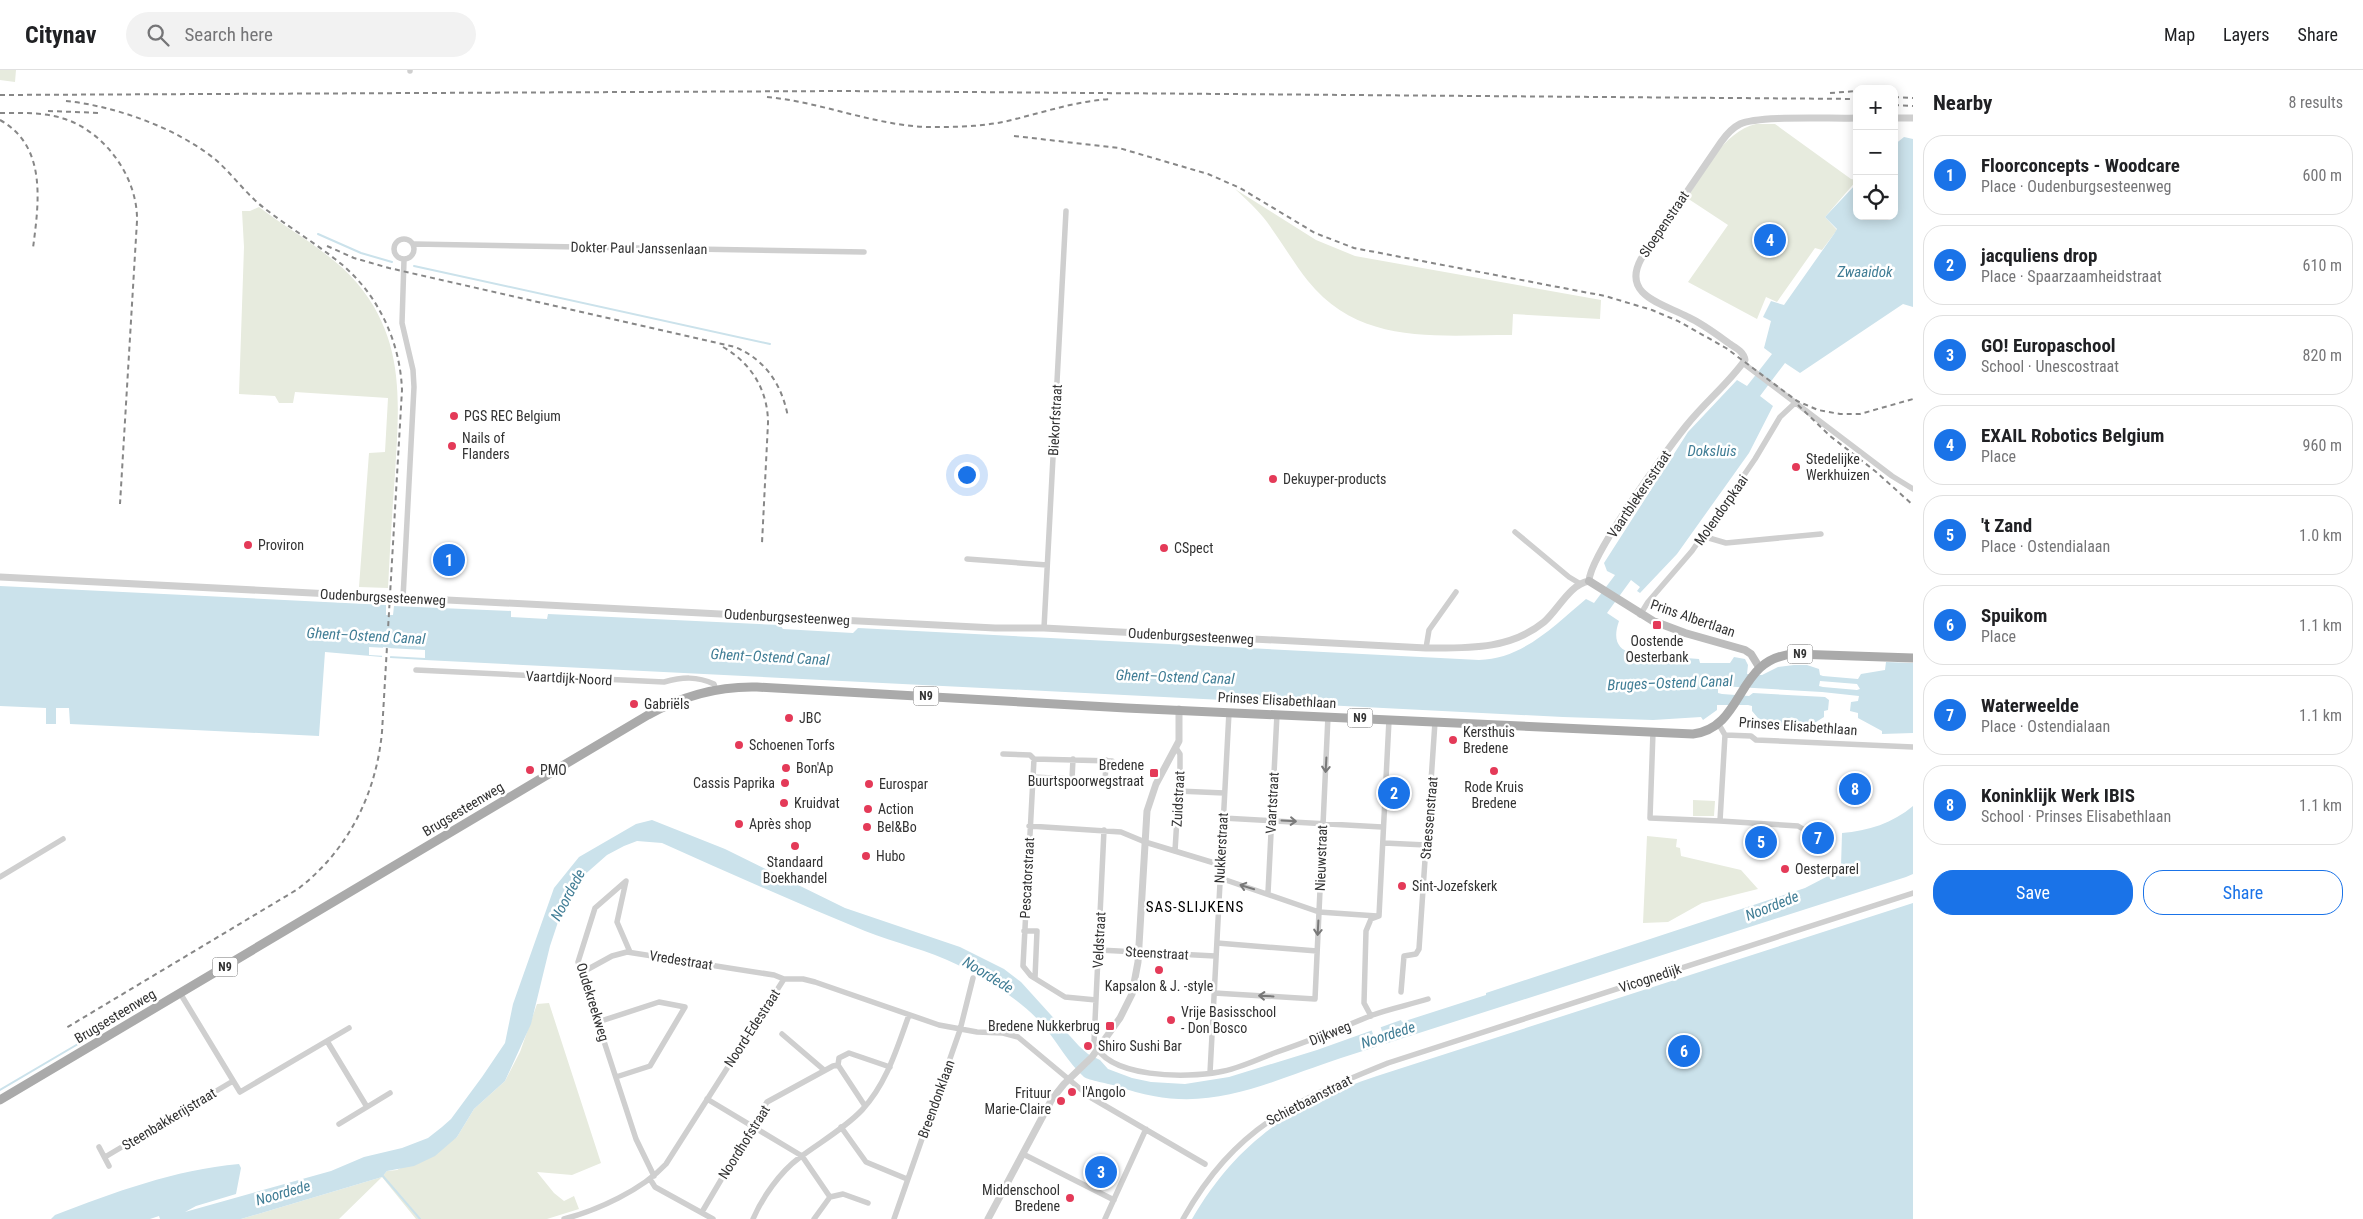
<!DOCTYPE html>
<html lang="en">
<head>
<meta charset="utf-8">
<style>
  body { margin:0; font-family:"Roboto Condensed",sans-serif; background:#f2f2f2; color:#202124 }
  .controls { position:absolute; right:15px; top:15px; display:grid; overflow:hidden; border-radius:10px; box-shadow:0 2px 12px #0003 }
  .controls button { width:45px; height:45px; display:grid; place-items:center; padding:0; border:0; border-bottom:1px solid #e0e0e0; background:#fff; color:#202124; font:25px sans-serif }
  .you { position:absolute; left:966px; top:404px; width:18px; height:18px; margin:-12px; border:4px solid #fff; border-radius:50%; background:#1a73e8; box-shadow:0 0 0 8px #1a73e833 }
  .badge { display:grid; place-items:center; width:32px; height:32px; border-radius:50%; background:#1a73e8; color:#fff; font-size:16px; font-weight:700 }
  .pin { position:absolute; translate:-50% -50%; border:2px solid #fff; box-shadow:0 1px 5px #0006 }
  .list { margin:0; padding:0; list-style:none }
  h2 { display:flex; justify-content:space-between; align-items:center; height:65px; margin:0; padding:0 20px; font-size:21px }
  h2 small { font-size:16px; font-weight:400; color:#757577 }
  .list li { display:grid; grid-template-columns:32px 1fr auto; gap:15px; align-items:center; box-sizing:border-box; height:80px; margin:0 10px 10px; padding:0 10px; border:1px solid #e0e0e0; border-radius:20px }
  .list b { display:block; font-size:19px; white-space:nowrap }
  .list p { margin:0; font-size:16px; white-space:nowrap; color:#757577 }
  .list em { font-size:16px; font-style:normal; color:#757577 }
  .actions { display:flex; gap:10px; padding:15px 20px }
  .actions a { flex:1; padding:11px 0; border:1px solid #1a73e8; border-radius:20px; text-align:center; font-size:18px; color:#1a73e8 }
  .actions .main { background:#1a73e8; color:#fff }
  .icon { flex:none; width:28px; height:28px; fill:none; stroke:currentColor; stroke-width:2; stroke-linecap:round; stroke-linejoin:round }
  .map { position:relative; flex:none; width:1913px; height:1149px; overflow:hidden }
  header { display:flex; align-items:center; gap:30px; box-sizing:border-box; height:70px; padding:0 25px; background:#fff; border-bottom:1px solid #e0e0e0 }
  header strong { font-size:24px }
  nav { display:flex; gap:28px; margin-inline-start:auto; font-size:18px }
  .search { width:350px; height:45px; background:#f2f2f2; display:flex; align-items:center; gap:12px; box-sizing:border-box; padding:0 18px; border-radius:28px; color:#757577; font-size:19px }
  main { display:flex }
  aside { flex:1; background:#fff }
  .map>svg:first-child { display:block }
  .green { fill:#e7ebde }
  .water { fill:#cbe2eb; fill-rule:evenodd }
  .pier { fill:#fff }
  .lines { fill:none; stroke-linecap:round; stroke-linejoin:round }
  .stream { stroke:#cbe2eb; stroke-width:2 }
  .minor { stroke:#cfcfcf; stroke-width:5.5 }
  .tertiary { stroke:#cfcfcf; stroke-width:7 }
  .secondary { stroke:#bcbcbc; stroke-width:8 }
  .primary { stroke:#aaa; stroke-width:9 }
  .rail { stroke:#878787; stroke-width:2; stroke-dasharray:5 4; stroke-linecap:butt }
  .oneway { stroke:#797979 }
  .poi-dot { fill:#e43a58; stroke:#fff; stroke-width:2 }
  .labels { text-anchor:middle; stroke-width:5; stroke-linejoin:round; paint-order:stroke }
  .shield { fill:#fff; stroke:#707070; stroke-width:1 }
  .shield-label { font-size:12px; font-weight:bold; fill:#323232 }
  .street-label { font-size:14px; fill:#323232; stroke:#fff }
  .poi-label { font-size:14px; fill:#323232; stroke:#fff; text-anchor:start }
  .water-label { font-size:15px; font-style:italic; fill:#407d95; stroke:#fff }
  .neighbourhood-label { font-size:15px; letter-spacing:1px; fill:#000; stroke:#fff }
</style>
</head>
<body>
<header>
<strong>Citynav</strong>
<div class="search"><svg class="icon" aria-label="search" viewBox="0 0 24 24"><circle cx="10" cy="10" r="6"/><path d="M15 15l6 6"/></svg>Search here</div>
<nav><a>Map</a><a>Layers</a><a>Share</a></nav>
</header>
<main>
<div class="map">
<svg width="1913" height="1149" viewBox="0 0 1913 1149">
  <rect width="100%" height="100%" fill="#fff"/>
  <path class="green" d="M0 0H16L15 12 0 10Z
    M1756 54H1775L1851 109 1857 110 1825 147 1837 160 1822 180 1815 178 1777 232 1766 227 1757 249 1688 212 1728 155 1687 128C1705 101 1723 62 1756 54Z
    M1235 119 1316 170 1355 186 1601 230 1600 249 1513 244 1512 265C1438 265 1360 276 1308 211 1293 192 1281 171 1267 152 1258 140 1246 129 1235 119Z
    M259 137C289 160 333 184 357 213 406 271 399 334 395 404 392 442 390 480 388 518L359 517 369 383 385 382 388 328 295 322 293 333H279L275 326 239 324 244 177 242 141H250Z
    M1693 730 1715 731 1714 746H1693Z
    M1647 766 1677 769 1676 777 1680 778 1681 786 1741 800 1758 819 1702 833 1668 852 1643 853Z
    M549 933 601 1093 572 1105 537 1102 554 1123 564 1131 574 1126 579 1139 547 1149H416L382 1107 339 1149H241L382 1107 387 1101 397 1100 457 1067 474 1039 505 1011 520 982 537 934Z"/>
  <path class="water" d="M1904 67 1913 69V237L1903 234 1800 303 1785 293 1760 326 1773 336 1749 383 1677 484 1640 523 1637 521 1640 517 1631 510 1607 543 1619 551C1607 585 1636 585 1660 586 1673 587 1686 588 1699 589L1700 593H1730L1734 587 1745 589 1748 595 1747 604 1762 605 1778 597 1794 595H1807L1819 599 1820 605 1823 606 1858 609 1861 604 1885 600 1886 592 1913 593V663L1882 664V661L1858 648V643L1850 641 1851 632 1858 631 1859 626 1822 622 1720 616 1718 619V623L1722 624 1749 626 1753 623 1825 627 1829 630 1828 640 1824 641V647L1808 657 1764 655 1752 641V636L1748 635H1717V640L1703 650 1701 647 1653 650 1563 647 425 590 390 588 391 578 383 577 382 587 325 582 319 666 70 654 69 638H56V654H46V638L0 636V516L386 535V545H393L394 536 511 541V547L547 549 548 544 780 555 783 559 853 563 858 558 1479 590C1523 589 1555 555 1586 529L1594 533 1615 505 1607 501 1604 493 1688 362 1737 310 1747 316 1772 284 1764 278 1771 251 1763 247 1771 231 1784 235 1834 164 1837 159 1825 147 1857 113V146H1894V75ZM1820 611 1857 614 1860 619 1857 620 1823 617 1819 616Z
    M1913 736V804L1906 807 1341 988C1259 1015 1204 1048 1117 1016 1110 1014 1088 1010 1084 1007 1068 993 1056 970 1042 954 1019 928 988 911 958 895 928 880 895 873 865 861 797 833 729 803 662 773L637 771 624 776 607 785 582 807 564 834 550 876 531 954 505 1011 474 1039 457 1067 435 1086 414 1096 387 1101 382 1107 241 1149H160L159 1146 150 1149H51L55 1145C115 1122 174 1100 239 1094L241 1098 236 1124 196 1136 185 1142 331 1101 364 1087 402 1078 428 1068 442 1057 451 1049 482 1007 505 973 513 934 554 818 579 787 636 754 652 750 725 779 845 838 960 877 1004 899 1021 912 1079 976 1088 984 1100 990 1108 999 1132 1008 1151 1012 1185 1014 1229 1007 1317 980 1401 950 1402 952 1486 925V923L1805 818 1832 804 1841 796 1842 763C1868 761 1893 753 1913 736Z
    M1913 833V1149H1192C1237 1072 1293 1034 1377 1006Z"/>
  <path class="pier" d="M369 577 425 580V588L388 586V580H385V586L369 585Z
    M1380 955 1387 977 1378 980 1371 958Z"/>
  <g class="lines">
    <path class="stream" d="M318 164 361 183 392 192
      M414 196 770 274
      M0 1020 95 964
      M382 1105 420 1149"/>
    <path class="minor" d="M410 1V0
      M394 179a10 10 0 1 1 20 0a10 10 0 1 1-20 0Z
      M414 174 864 182
      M1743 293 1892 406 1913 419
      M1515 462 1569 507 1579 513
      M1702 466 1726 473 1821 464
      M967 489 1047 495
      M403 528 414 317 413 300 402 253 404 190
      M1640 545 1648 532 1692 481 1755 389 1780 347 1796 332
      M1044 558 1066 141
      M1426 578 1429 560 1456 522
      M416 600 664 612C682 607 697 606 714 614L716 620
      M1718 653 1725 665 1751 666 1756 670 1913 677
      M1653 662 1650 748 1720 751
      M1725 665 1720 751 1798 756 1803 759
      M1003 684 1030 685 1034 689
      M1033 707 1072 709 1073 689
      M1105 714 1106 690
      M1178 721 1224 723
      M1223 748 1382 757
      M1029 756 1121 762 1145 772 1221 795
      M1104 760 1094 972C1107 1009 1188 1008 1219 1002 1239 999 1258 989 1277 982 1309 971 1339 959 1370 946 1388 939 1409 935 1428 929
      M1384 773 1426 775
      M1175 781 1180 698V684L1176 678
      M0 807 63 769
      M1220 808 1319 842 1377 846
      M1268 823 1277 644
      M1024 861H1037L1035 908
      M1217 873 1317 881
      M1099 880 1215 886
      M630 882 617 852 626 811 595 838 578 892 636 1069 654 1106
      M581 903 612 886 627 882 774 905 784 909
      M1401 922 1404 886 1416 884 1419 879 1426 775 1430 768 1429 741 1435 652
      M180 923 240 1022 349 958
      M1214 923 1315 929 1328 646
      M1096 930 1065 927 1031 906 1023 896 1034 689 1112 691
      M1371 946 1364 933 1366 861 1371 849 1379 846 1389 650
      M598 952 659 932 685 937 650 996 616 1007
      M782 964 824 1000
      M327 971 367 1037 390 1023
      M1210 1003 1229 642
      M707 1029 802 1086 830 1127 843 1124 868 1133
      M865 1036 838 995 839 988 849 983 890 997
      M339 1054 367 1037
      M841 1057 866 1092 907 1109
      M99 1077 109 1096
      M1023 1084 1114 1130
      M105 1087 233 1011
      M650 1109 655 1117 713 1149
      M702 1142 767 1032 833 996 838 995
      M564 1149C598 1140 642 1120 666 1094L784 909H803L815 912 939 955 977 962 1003 963 1018 967 1090 1027 1205 1094
      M753 1149C762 1128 780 1102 799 1088 820 1072 844 1059 862 1040 887 1013 897 978 909 945
      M814 1149 830 1127
      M894 1149 960 960 973 908
      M1105 1149 1146 1059
      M1183 1149C1235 1057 1294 1031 1388 993L1913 823"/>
    <path class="tertiary" d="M1894 48H1913
      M0 507 995 558H1044L1426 578C1468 578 1510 580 1544 552 1558 540 1570 514 1589 511 1590 485 1667 380 1686 356 1705 332 1728 314 1745 290 1744 282 1736 278 1730 274 1716 264 1703 254 1688 247 1664 234 1621 226 1641 189L1721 72C1726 65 1732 58 1740 54 1759 45 1833 49 1857 48
      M988 1149 1052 1029 1064 1014 1092 987 1120 948 1132 924 1138 892 1147 741 1156 714 1179 671V639"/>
    <path class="secondary" d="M1589 511 1653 551 1685 563 1745 580 1751 584 1759 597"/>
    <path class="primary" d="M0 1030 648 645C682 626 718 616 757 617L1126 638 1693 664C1746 657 1735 587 1795 584L1913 588"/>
    <path class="rail" d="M1830 23 1857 21
      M0 25 842 21 1857 29
      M767 27C821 32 873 55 927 57 952 57 978 57 1003 52 1039 44 1074 31 1111 29
      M1894 27 1913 28
      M66 31C115 36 177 58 216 90 233 105 246 124 264 138 287 156 312 171 335 189 376 220 400 269 402 320L382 662C376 725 348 780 298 819L66 958
      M1894 35 1913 36
      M48 41 101 43
      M0 43C22 43 44 42 65 49 106 63 138 108 137 151L120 434
      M0 50C47 76 39 132 33 178
      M1014 66 1119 78 1208 104 1240 118 1315 163 1354 178 1605 226 1652 240 1678 251 1726 278 1797 331 1818 340 1840 344H1860L1913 329
      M327 176 354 188 389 198 735 277C766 290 782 315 788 347
      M723 277C751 293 768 320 768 353L762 473
      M1798 335 1830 366 1875 401 1913 435"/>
  </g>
  <defs><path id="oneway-shaft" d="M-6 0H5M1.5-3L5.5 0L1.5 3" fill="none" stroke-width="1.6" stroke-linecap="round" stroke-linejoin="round" transform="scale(1.25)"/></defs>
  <g class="oneway">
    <use href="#oneway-shaft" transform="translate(1326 695) rotate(93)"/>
    <use href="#oneway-shaft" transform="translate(1289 751) rotate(3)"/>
    <use href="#oneway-shaft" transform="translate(1247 817) rotate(-163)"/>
    <use href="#oneway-shaft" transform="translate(1318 858) rotate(93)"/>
    <use href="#oneway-shaft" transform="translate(1266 926) rotate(-177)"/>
  </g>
  <g class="poi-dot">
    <circle cx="454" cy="346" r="5"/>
    <circle cx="452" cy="376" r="5"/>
    <circle cx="1796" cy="397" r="5"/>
    <circle cx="1273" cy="409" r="5"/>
    <circle cx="248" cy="475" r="5"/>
    <circle cx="1164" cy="478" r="5"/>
    <rect x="1652" y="550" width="10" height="10" rx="2.5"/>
    <circle cx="634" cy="634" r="5"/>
    <circle cx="789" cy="648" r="5"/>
    <circle cx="1453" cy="670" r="5"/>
    <circle cx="739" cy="675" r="5"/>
    <circle cx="786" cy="698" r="5"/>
    <circle cx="530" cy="700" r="5"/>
    <circle cx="1494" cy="701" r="5"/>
    <rect x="1149" y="698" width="10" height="10" rx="2.5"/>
    <circle cx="785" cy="713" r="5"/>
    <circle cx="869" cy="714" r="5"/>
    <circle cx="784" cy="733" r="5"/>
    <circle cx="868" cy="739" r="5"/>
    <circle cx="739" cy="754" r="5"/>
    <circle cx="867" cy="757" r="5"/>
    <circle cx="795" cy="776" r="5"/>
    <circle cx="866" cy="786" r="5"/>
    <circle cx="1785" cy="799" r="5"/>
    <circle cx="1402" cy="816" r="5"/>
    <circle cx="1159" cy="900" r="5"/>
    <circle cx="1171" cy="950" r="5"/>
    <rect x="1105" y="951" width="10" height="10" rx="2.5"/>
    <circle cx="1088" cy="976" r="5"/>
    <circle cx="1072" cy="1022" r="5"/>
    <circle cx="1061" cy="1031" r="5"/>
    <circle cx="1070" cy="1128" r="5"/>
  </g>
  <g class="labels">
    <g class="shield">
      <rect x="1787.5" y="574.5" width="25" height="19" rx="4"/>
      <rect x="913.5" y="616.5" width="25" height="19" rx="4"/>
      <rect x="1347.5" y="638.5" width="25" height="19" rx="4"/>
      <rect x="212.5" y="887.5" width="25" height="19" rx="4"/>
    </g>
    <g class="shield-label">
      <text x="1800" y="588">N9</text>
      <text x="926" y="630">N9</text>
      <text x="1360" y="652">N9</text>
      <text x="225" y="901">N9</text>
    </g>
    <g class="street-label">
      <text transform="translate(1664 154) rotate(-56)" y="5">Sloepenstraat</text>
      <text transform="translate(639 178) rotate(1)" y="5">Dokter Paul Janssenlaan</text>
      <text transform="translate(1055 350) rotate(-87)" y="5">Biekorfstraat</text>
      <text transform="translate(1639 424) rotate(-56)" y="5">Vaartblekersstraat</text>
      <text transform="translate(1721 440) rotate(-55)" y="5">Molendorpkaai</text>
      <text transform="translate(383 527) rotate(3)" y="5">Oudenburgsesteenweg</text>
      <text transform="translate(787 547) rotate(3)" y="5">Oudenburgsesteenweg</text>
      <text transform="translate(1693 548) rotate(19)" y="5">Prins Albertlaan</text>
      <text transform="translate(1191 566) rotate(3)" y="5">Oudenburgsesteenweg</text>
      <text transform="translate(569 608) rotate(3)" y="5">Vaartdijk-Noord</text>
      <text transform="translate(1277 630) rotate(3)" y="5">Prinses Elisabethlaan</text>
      <text transform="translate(1798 656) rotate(4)" y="5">Prinses Elisabethlaan</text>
      <text transform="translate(1178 729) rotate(-87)" y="5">Zuidstraat</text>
      <text transform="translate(1272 733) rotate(-87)" y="5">Vaartstraat</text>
      <text transform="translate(463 739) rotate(-31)" y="5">Brugsesteenweg</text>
      <text transform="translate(1429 748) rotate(-85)" y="5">Staessenstraat</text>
      <text transform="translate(1221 778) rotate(-87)" y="5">Nukkerstraat</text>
      <text transform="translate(1321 788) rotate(-88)" y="5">Nieuwstraat</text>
      <text transform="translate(1027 808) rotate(-87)" y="5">Pescatorstraat</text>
      <text transform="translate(1099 870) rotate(-87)" y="5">Veldstraat</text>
      <text transform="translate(1157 883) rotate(3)" y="5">Steenstraat</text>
      <text transform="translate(681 890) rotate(9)" y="5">Vredestraat</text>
      <text transform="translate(1650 908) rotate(-18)" y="5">Vicognedijk</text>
      <text transform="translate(593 932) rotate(73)" y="5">Oudekreekweg</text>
      <text transform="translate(115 946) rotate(-31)" y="5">Brugsesteenweg</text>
      <text transform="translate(752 958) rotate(-57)" y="5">Noord-Edestraat</text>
      <text transform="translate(1330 963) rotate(-22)" y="5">Dijkweg</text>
      <text transform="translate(936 1029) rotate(-70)" y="5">Breendonklaan</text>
      <text transform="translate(1309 1030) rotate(-27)" y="5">Schietbaanstraat</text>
      <text transform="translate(169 1049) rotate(-31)" y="5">Steenbakkerijstraat</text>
      <text transform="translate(744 1072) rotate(-58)" y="5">Noordhofstraat</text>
    </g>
    <g class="poi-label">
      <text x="464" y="351">PGS REC Belgium</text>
      <text x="462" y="373">Nails of<tspan x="462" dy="16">Flanders</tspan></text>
      <text x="1806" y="394">Stedelijke<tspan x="1806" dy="16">Werkhuizen</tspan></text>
      <text x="1283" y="414">Dekuyper-products</text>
      <text x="258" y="480">Proviron</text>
      <text x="1174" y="483">CSpect</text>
      <text x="1657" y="576" text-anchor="middle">Oostende<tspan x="1657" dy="16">Oesterbank</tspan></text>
      <text x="644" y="639">Gabriëls</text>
      <text x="799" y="653">JBC</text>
      <text x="1463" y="667">Kersthuis<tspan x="1463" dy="16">Bredene</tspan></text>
      <text x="749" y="680">Schoenen Torfs</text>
      <text x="1144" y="700" text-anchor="end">Bredene<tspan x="1144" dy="16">Buurtspoorwegstraat</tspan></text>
      <text x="796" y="703">Bon'Ap</text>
      <text x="540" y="705">PMO</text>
      <text x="775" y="718" text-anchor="end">Cassis Paprika</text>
      <text x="879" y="719">Eurospar</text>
      <text x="1494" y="722" text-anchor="middle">Rode Kruis<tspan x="1494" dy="16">Bredene</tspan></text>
      <text x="794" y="738">Kruidvat</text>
      <text x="878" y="744">Action</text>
      <text x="749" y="759">Après shop</text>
      <text x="877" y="762">Bel&amp;Bo</text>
      <text x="876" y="791">Hubo</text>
      <text x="795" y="797" text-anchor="middle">Standaard<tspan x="795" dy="16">Boekhandel</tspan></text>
      <text x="1795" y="804">Oesterparel</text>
      <text x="1412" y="821">Sint-Jozefskerk</text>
      <text x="1159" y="921" text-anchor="middle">Kapsalon &amp; J. -style</text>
      <text x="1181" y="947">Vrije Basisschool<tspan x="1181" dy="16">- Don Bosco</tspan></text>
      <text x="1100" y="961" text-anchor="end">Bredene Nukkerbrug</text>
      <text x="1098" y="981">Shiro Sushi Bar</text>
      <text x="1082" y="1027">l'Angolo</text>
      <text x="1051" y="1028" text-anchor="end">Frituur<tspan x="1051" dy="16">Marie-Claire</tspan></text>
      <text x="1060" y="1125" text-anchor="end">Middenschool<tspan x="1060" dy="16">Bredene</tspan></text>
    </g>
    <g class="water-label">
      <text x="1865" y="207">Zwaaidok</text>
      <text x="1712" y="386">Doksluis</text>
      <text transform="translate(366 566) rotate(3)" y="5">Ghent–Ostend Canal</text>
      <text transform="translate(770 587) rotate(3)" y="5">Ghent–Ostend Canal</text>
      <text transform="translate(1175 607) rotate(2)" y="5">Ghent–Ostend Canal</text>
      <text transform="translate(1670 613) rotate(-2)" y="5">Bruges–Ostend Canal</text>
      <text transform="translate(568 825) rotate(-62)" y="5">Noordede</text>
      <text transform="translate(1772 836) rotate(-22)" y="5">Noordede</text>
      <text transform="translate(988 905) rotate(31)" y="5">Noordede</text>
      <text transform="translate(1388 965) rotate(-18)" y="5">Noordede</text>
      <text transform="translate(283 1123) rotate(-16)" y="5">Noordede</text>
    </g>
    <g class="neighbourhood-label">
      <text x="1195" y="842">SAS-SLIJKENS</text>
    </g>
  </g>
</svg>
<div class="controls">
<button>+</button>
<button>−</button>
<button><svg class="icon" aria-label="locate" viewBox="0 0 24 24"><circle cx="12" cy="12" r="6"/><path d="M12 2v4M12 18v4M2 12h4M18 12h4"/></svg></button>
</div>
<div class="you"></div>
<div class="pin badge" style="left:449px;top:490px">1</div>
<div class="pin badge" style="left:1394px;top:723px">2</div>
<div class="pin badge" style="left:1101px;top:1102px">3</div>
<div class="pin badge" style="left:1770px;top:170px">4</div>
<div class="pin badge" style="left:1761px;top:772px">5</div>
<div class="pin badge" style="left:1684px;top:981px">6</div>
<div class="pin badge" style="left:1818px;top:768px">7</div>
<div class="pin badge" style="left:1855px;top:719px">8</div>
</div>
<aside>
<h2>Nearby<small>8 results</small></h2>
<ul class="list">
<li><span class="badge">1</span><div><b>Floorconcepts - Woodcare</b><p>Place · Oudenburgsesteenweg</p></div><em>600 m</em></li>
<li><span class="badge">2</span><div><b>jacquliens drop</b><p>Place · Spaarzaamheidstraat</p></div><em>610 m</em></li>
<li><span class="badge">3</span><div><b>GO! Europaschool</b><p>School · Unescostraat</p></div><em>820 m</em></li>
<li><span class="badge">4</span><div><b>EXAIL Robotics Belgium</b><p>Place</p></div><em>960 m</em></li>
<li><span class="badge">5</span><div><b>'t Zand</b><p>Place · Ostendialaan</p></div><em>1.0 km</em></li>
<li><span class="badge">6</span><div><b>Spuikom</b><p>Place</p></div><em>1.1 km</em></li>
<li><span class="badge">7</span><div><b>Waterweelde</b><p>Place · Ostendialaan</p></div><em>1.1 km</em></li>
<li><span class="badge">8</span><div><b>Koninklijk Werk IBIS</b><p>School · Prinses Elisabethlaan</p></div><em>1.1 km</em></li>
</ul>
<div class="actions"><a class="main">Save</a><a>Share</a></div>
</aside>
</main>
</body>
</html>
